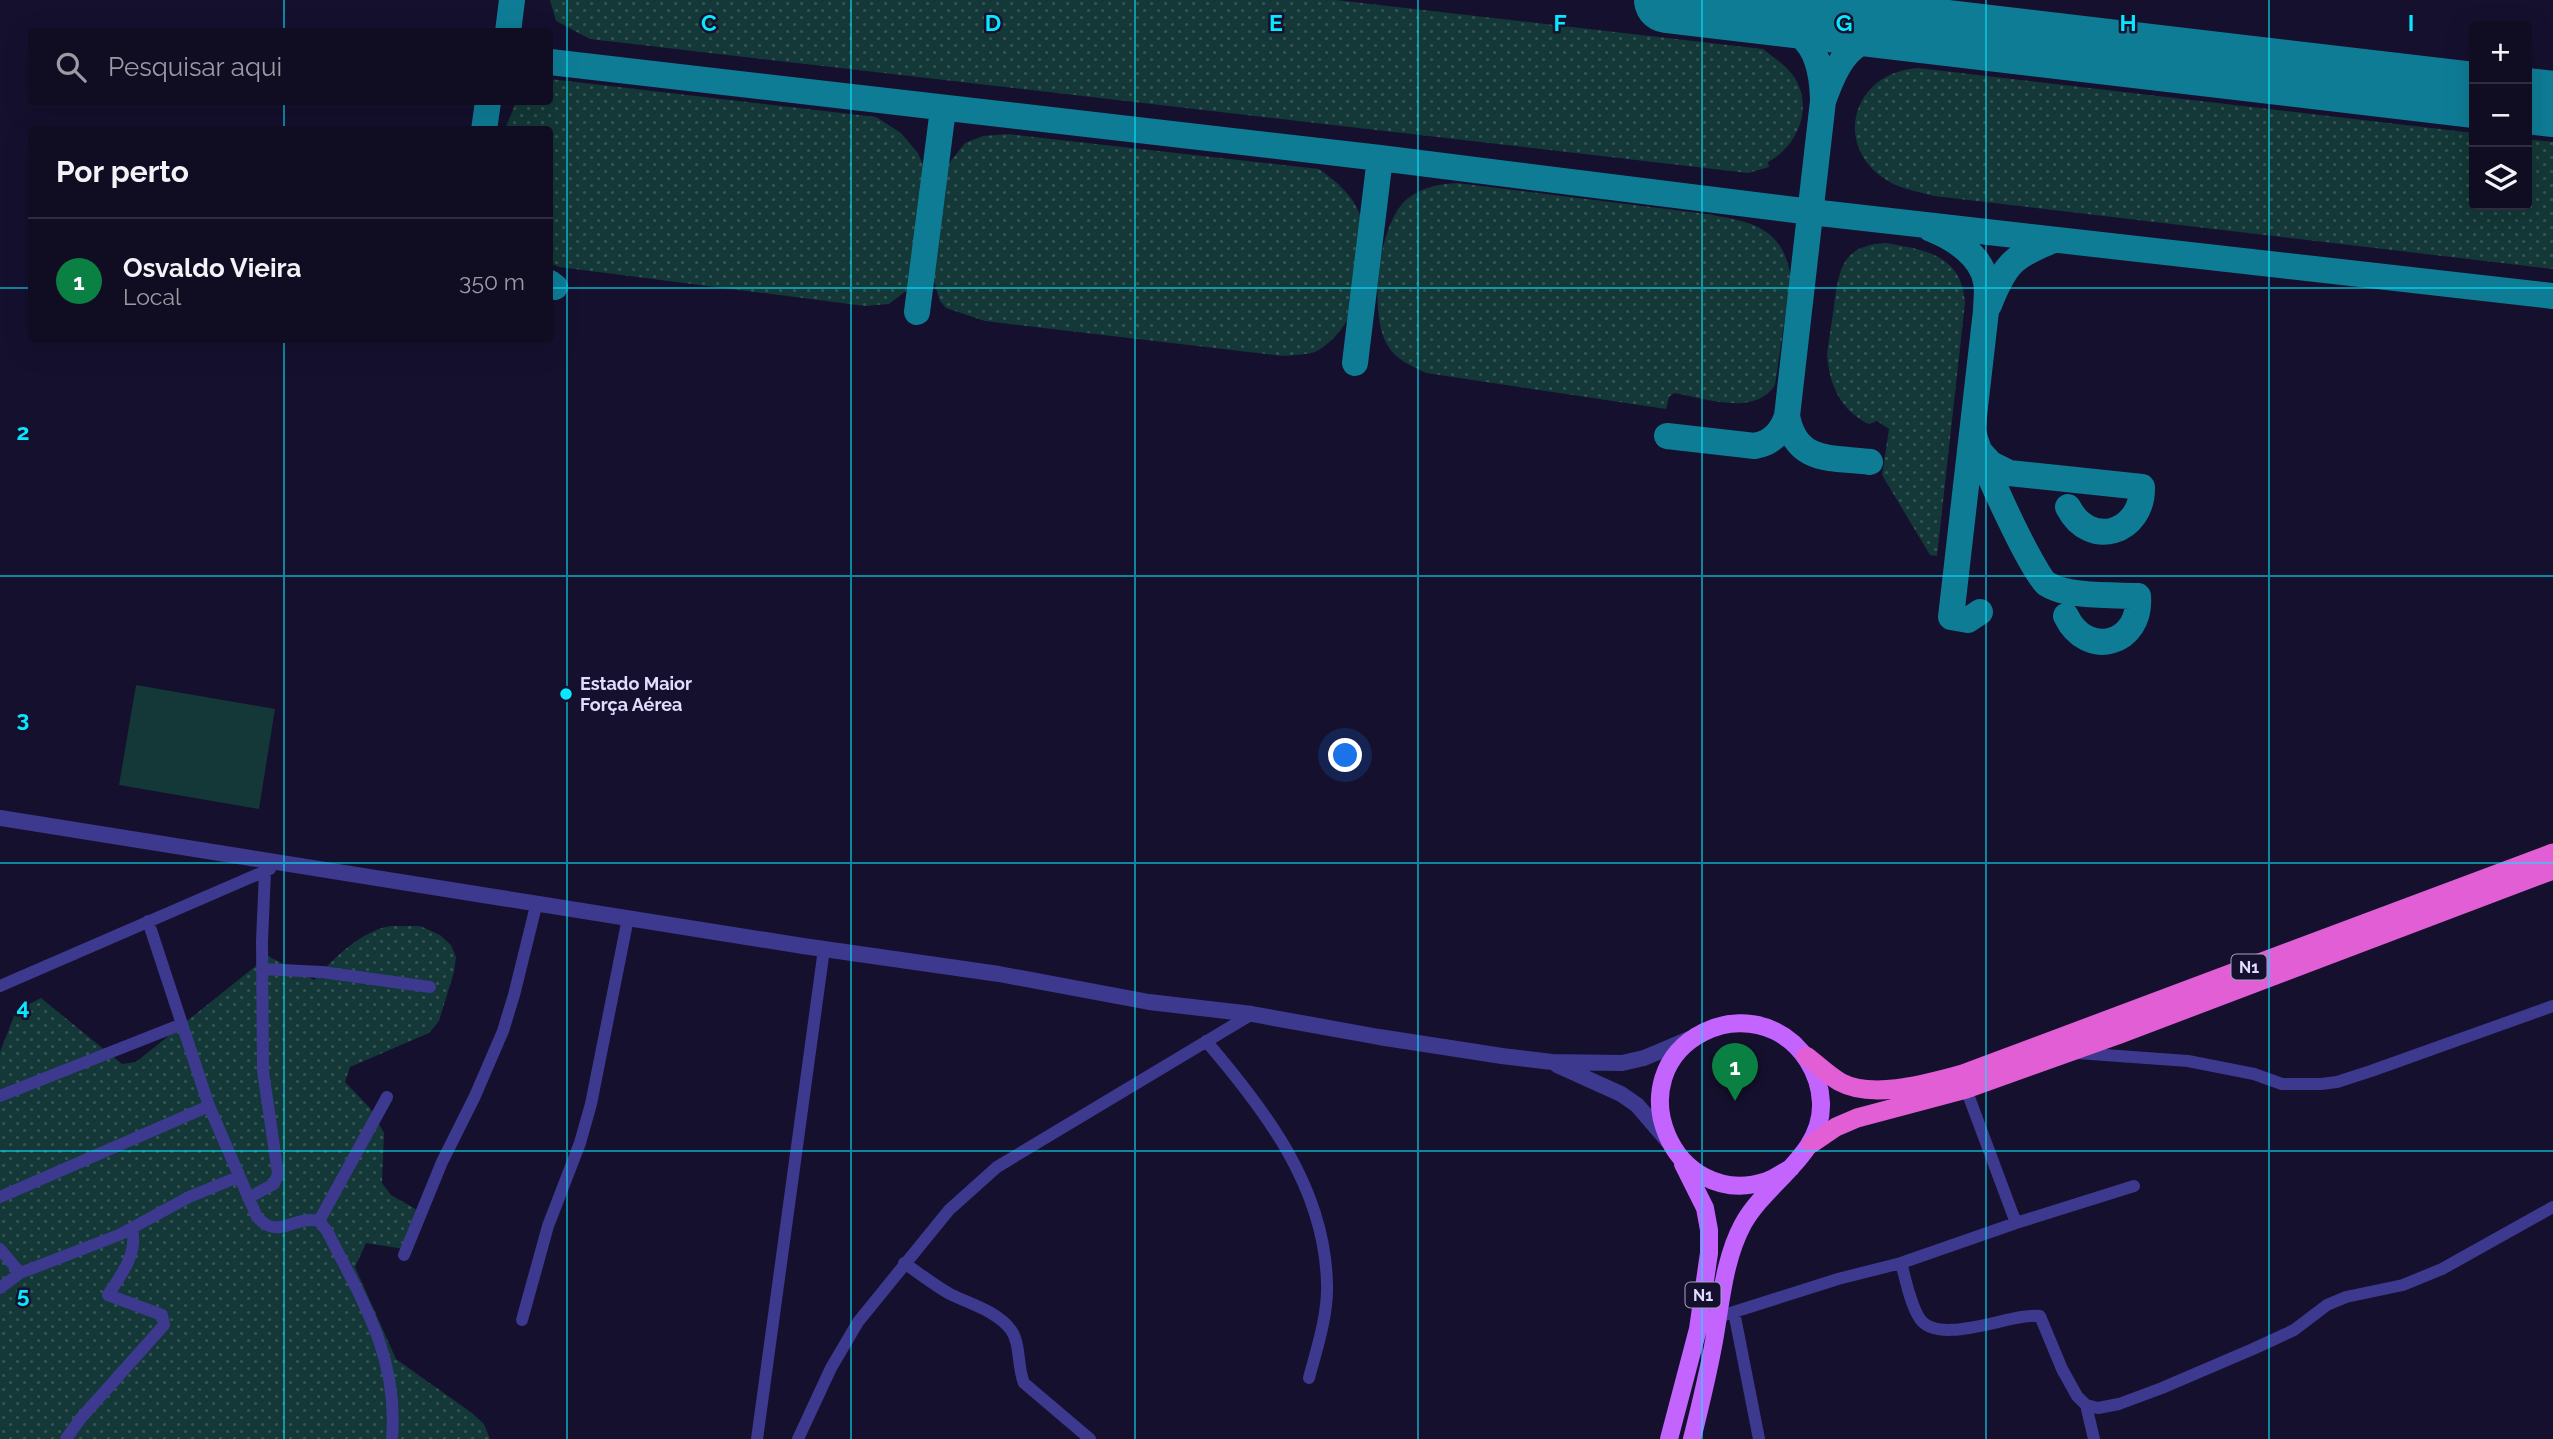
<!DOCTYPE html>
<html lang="pt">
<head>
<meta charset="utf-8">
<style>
  body { margin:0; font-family:Raleway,sans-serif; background:#19152a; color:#f1f3f6 }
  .controls { position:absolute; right:21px; top:21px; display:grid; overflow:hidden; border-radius:7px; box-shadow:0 7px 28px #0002 }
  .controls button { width:63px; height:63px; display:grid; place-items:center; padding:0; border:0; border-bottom:2px solid #302c40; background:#100c22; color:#f1f3f6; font:35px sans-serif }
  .you { position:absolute; left:1346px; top:756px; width:24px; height:24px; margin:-18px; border:5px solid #fff; border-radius:50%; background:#1a73e8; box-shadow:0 0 0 10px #1a73e833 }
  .badge { display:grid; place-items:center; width:46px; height:46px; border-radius:50%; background:#0b8043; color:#fff; font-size:23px; font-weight:700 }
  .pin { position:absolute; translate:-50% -58px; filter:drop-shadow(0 2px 4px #0008) }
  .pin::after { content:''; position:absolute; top:37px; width:24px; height:21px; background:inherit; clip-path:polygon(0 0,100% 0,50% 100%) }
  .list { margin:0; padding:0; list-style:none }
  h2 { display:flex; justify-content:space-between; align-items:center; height:91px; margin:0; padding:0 28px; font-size:30px }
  h2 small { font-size:23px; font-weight:400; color:#9c9ba5 }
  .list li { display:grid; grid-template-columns:46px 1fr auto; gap:21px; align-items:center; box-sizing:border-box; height:126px; padding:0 28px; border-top:2px solid #302c40 }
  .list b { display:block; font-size:26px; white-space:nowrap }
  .list p { margin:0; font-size:23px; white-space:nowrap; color:#9c9ba5 }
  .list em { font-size:23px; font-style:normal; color:#9c9ba5 }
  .icon { flex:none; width:38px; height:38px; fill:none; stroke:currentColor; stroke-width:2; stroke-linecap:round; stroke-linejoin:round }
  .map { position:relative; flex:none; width:2553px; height:1439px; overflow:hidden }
  .search { position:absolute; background:#100c22; box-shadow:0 7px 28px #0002; left:28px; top:28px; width:525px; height:77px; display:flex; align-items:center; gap:18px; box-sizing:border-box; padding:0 24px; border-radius:7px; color:#9c9ba5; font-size:26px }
  .panel { position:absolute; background:#100c22; box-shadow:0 7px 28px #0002; left:28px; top:126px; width:525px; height:217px; border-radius:7px }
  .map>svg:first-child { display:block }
  .grass { fill:url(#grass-dots) }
  .garden { fill:#133837 }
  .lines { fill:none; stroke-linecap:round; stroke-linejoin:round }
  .taxiway { stroke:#0f7c96; stroke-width:26 }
  .runway { stroke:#0f7c96; stroke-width:66 }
  .minor { stroke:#3c398f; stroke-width:12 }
  .tertiary { stroke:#3c398f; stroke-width:16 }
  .primary { stroke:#c464ff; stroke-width:18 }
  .trunk { stroke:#e25ed4; stroke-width:19 }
  .grid { fill:none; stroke:#09e8ff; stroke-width:2; stroke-opacity:0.55 }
  .poi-dot { fill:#09e8ff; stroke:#15102e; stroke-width:2.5 }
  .labels { text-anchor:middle; stroke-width:5; stroke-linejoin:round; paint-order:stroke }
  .shield { fill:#15102e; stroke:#a4a0c0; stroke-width:2 }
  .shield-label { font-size:16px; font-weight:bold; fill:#e1ddff }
  .poi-label { font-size:18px; font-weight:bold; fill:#e1ddff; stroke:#15102e; text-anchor:start }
  .grid-label { font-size:23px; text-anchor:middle; font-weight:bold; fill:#09e8ff; stroke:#15102e; stroke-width:5; stroke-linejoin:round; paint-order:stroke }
</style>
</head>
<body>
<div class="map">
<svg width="2553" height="1439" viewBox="0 0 2553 1439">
  <defs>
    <pattern id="grass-dots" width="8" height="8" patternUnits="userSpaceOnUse" patternTransform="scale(1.75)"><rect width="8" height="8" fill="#133837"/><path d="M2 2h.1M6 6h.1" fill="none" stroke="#355455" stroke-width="1.8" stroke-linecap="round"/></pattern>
  </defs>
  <rect width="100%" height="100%" fill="#15102e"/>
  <path class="grass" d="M550 0H1336L1763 49C1773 57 1784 64 1792 74 1815 104 1799 146 1768 162L1769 167 1748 173 590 39 556 21Z
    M1918 68 2474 133V205H2527V139L2553 142V269L1934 196C1919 192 1901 189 1888 181 1831 147 1852 72 1918 68Z
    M550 79 876 117 901 133 918 153 926 172 914 271 906 291 889 304 865 306 559 267 550 263V130L505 129 516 102H550Z
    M1008 134 1319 169C1337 182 1353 195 1361 217 1367 235 1356 306 1346 322 1340 333 1326 347 1315 352 1305 355 1293 355 1283 356L985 321 946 308 940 301 931 272 945 178 950 162 965 143 983 136Z
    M1457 183 1707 214C1751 222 1783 226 1791 278L1775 385C1755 417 1705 398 1674 393L1669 397 1666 409 1426 373C1412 366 1396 360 1388 346 1368 315 1378 223 1407 199 1422 187 1439 184 1457 183Z
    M1886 243C1926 250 1962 255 1965 303L1937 556 1930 555 1882 475 1889 429 1877 421 1869 424C1841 411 1829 385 1827 354 1829 338 1832 322 1834 306 1839 269 1842 245 1886 243Z
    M391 926H420L440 935 451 945 456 957 454 972 439 1021 429 1033 350 1067 345 1082 370 1108 384 1133 382 1183 391 1195 419 1211 404 1249 366 1243 355 1267 396 1359 472 1413 484 1424 490 1439H0V1052L16 1011 41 998 122 1064 136 1062 268 956 314 980C333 959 362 930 391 926Z"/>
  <path class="garden" d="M136 685 275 709 259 809 119 785Z"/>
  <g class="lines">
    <path class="taxiway" d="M1739 9C1794 25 1821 34 1823 99
      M508 32 512 0
      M550 62 1380 158 1811 212 2553 296
      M484 130 488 102
      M1931 229C1954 238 1982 256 1986 282 1988 291 1986 302 1986 311L1951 617 1968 620 1980 612
      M550 283 555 287
      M1989 305C2005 264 2013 256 2054 240
      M917 312 943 109
      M1355 363 1380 158
      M1787 416C1796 464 1831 457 1870 462
      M1974 435C1979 456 2033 575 2047 584 2066 597 2115 595 2138 596 2142 644 2087 660 2066 616
      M1667 436 1755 446C1772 443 1782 432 1787 416L1823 101C1842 49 1854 38 1908 28
      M1980 452 1991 464 2009 473 2142 487C2143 533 2090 550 2068 507"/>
    <path class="runway" d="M1667 0 2474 95
      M2527 101 2553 104"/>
    <path class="minor" d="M148 921 209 1106 257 1217C279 1241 293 1215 319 1221L327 1231C362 1300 399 1358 392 1439
      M262 969 322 972 430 987
      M0 986 270 869
      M1206 1041C1266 1111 1325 1188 1327 1284 1328 1315 1317 1348 1309 1378
      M2077 1053 2188 1061 2254 1074 2282 1084H2321L2337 1082 2371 1071 2553 1006
      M1966 1089 2016 1223
      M0 1096 182 1024
      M0 1197 209 1106
      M248 1198 274 1184 278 1174 263 1071 262 941 265 872
      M319 1221 387 1097
      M0 1249 20 1273
      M404 1255 442 1162 475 1096 503 1031 514 995 537 902
      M904 1263C919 1273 934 1285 950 1294 970 1304 997 1311 1011 1330 1021 1344 1017 1367 1024 1383L1090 1439
      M1901 1263C1906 1280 1910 1304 1920 1319 1940 1347 2013 1312 2040 1316L2062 1369 2077 1396 2086 1405 2098 1408 2119 1404 2162 1388 2253 1349 2294 1330 2327 1305 2346 1297 2403 1285 2442 1269 2553 1207
      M0 1288 20 1273 119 1235 189 1197 238 1177
      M1734 1312 1759 1439
      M1718 1317 1838 1279 1901 1263 2016 1223 2134 1186
      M522 1320 548 1226 580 1143 591 1104 628 918
      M2086 1405 2094 1439
      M66 1439 81 1418 164 1325 162 1315 108 1295C121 1275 138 1254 132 1229
      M757 1439 824 949
      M798 1439 831 1368 858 1322 949 1210 997 1167 1252 1014"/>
    <path class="tertiary" d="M0 818 803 946 999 974 1149 1002 1252 1014 1379 1037 1502 1056 1552 1062 1622 1063 1644 1058 1689 1039
      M1557 1065 1621 1094 1637 1105 1668 1141"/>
    <path class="primary" d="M1669 1439 1698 1329 1709 1253V1230L1705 1208 1683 1164
      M1692 1439C1700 1407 1708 1374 1714 1341 1721 1302 1724 1259 1743 1224 1767 1181 1823 1155 1821 1103 1820 1073 1802 1044 1775 1031 1752 1020 1726 1021 1704 1032 1616 1076 1672 1212 1767 1181 1775 1178 1783 1172 1791 1168"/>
    <path class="trunk" d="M1806 1056C1817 1064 1828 1075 1840 1082 1873 1100 1929 1083 1963 1074L2553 853
      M1811 1144 1836 1127 1857 1118 1966 1089 2120 1034 2553 870"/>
  </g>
  <path class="grid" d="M284 0V32M567 0V1439M851 0V1439M1135 0V1439M1418 0V1439M1702 0V1439M1986 0V1439M2269 0V1439M284 102V130M0 288H32M550 288H2553M284 340V1439M0 576H2553M0 863H2553M0 1151H2553"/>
  <circle class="poi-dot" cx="566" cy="694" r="7"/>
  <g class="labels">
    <g class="shield">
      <rect x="2231.5" y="954.5" width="35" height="25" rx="5"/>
      <rect x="1685.5" y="1282.5" width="35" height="25" rx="5"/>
    </g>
    <g class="shield-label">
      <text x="2249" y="973">N1</text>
      <text x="1703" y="1301">N1</text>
    </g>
    <g class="poi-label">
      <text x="580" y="690">Estado Maior<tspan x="580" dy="21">Força Aérea</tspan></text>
    </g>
  </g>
  <g class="grid-label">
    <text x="709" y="31">C</text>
    <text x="993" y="31">D</text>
    <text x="1276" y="31">E</text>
    <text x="1560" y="31">F</text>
    <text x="1844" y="31">G</text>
    <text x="2128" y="31">H</text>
    <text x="2411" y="31">I</text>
    <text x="23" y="440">2</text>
    <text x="23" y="727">3</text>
    <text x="23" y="1015">4</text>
    <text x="23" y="1303">5</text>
  </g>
</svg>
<div class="controls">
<button>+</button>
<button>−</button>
<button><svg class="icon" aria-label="layers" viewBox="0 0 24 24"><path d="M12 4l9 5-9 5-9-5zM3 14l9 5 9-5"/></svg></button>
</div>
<div class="you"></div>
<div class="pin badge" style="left:1735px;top:1101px">1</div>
<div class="search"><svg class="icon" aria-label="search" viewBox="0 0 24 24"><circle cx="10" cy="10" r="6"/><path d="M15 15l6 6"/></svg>Pesquisar aqui</div>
<section class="panel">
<h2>Por perto<small></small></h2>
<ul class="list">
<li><span class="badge">1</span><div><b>Osvaldo Vieira</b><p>Local</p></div><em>350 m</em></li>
</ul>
</section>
</div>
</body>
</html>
